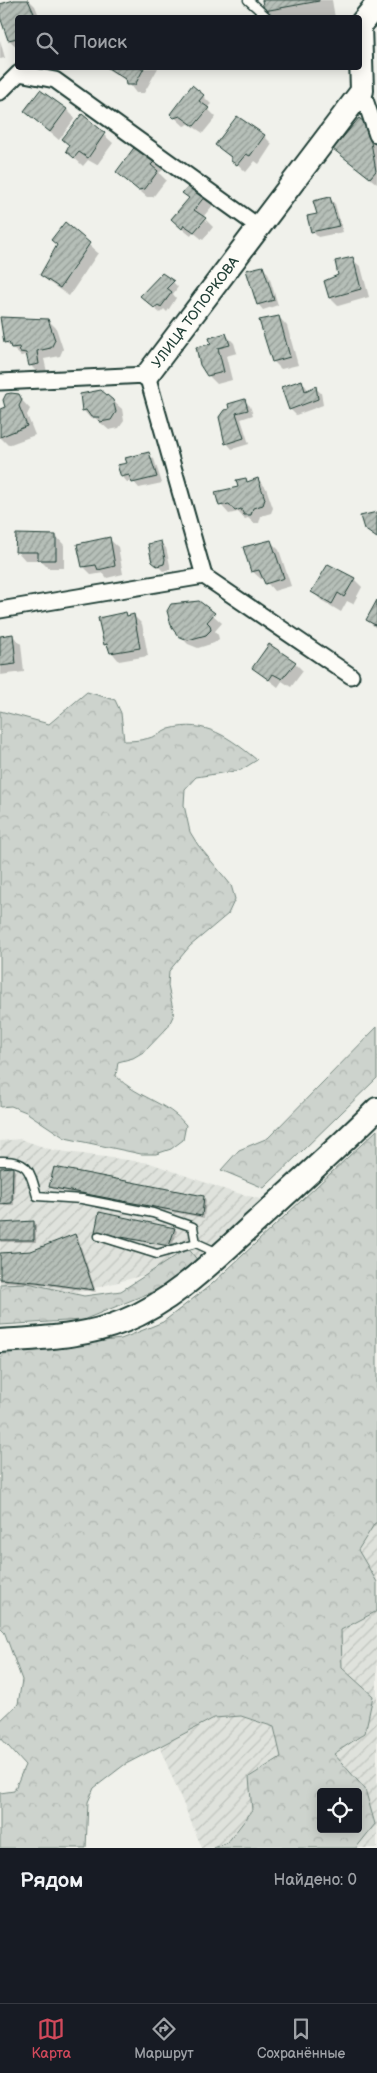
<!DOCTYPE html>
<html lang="ru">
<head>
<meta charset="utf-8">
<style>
  body { margin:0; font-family:"Balsamiq Sans",sans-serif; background:#242831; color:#f1f3f6 }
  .controls { position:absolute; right:15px; bottom:15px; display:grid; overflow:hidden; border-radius:5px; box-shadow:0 2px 12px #0003 }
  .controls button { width:45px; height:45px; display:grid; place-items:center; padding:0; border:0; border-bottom:1px solid #363941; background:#171b24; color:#f1f3f6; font:25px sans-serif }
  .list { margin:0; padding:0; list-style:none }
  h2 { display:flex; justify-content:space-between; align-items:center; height:65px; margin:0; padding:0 20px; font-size:21px }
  h2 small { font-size:16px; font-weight:400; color:#9ea1a6 }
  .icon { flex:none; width:28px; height:28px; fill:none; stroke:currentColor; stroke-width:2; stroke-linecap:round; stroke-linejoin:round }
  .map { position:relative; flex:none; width:377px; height:1848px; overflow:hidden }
  .search { position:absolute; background:#171b24; box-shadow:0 2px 12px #0003; left:15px; right:15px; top:15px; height:55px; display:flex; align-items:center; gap:12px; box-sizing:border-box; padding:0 18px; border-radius:5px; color:#9ea1a6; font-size:19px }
  .sheet { height:155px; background:#171b24 }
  nav { display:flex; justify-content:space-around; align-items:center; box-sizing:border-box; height:70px; border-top:1px solid #363941; background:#171b24; font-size:14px; color:#9ea1a6 }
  nav a { display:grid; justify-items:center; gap:2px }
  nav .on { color:#d1495b }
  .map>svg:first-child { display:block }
  .industrial { fill:url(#industrial-furrows); fill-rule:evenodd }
  .forest { fill:url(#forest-crowns); stroke:#768880; fill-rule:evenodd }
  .shadow { fill:#0003 }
  .building { fill:url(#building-hatch); stroke:#1f3d34 }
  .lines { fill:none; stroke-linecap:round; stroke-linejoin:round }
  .service-casing { stroke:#1f3d34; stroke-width:11 }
  .minor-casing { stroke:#1f3d34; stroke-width:19 }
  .secondary-casing { stroke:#1f3d34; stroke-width:26 }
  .service { stroke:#fdfcf7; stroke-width:8 }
  .minor { stroke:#fdfcf7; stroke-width:15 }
  .secondary { stroke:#fdfcf7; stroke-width:22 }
  .labels { text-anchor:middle; stroke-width:4; stroke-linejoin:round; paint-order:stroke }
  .street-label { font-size:14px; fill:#1f3d34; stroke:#fdfcf7 }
</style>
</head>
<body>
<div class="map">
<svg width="377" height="1848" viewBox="0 0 377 1848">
  <defs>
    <pattern id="industrial-furrows" width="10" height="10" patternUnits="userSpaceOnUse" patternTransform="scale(1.25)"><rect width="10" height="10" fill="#dfe2dc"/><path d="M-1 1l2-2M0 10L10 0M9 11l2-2" fill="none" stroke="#bfc3bd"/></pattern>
    <pattern id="forest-crowns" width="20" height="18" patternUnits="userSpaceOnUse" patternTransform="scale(1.25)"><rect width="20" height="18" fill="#cdd3cd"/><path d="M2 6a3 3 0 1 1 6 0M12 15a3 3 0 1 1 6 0" fill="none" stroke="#b0b6b1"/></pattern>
    <pattern id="building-hatch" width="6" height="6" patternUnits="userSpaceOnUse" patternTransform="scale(1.25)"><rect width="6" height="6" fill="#b6bfb8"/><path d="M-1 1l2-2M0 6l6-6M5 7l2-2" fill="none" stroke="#939c96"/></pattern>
  </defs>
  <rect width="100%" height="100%" fill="#f0f1eb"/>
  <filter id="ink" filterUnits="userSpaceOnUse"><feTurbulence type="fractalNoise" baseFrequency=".02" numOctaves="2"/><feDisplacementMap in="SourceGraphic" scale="10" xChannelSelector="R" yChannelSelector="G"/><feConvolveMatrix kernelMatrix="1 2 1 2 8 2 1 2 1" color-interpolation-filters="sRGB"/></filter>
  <g filter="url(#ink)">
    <path class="industrial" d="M20 1139 52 1150 150 1163 226 1190 264 1200 198 1261 49 1300 0 1304V1141Z
      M377 1506V1848H202L146 1715ZM321 1792H358V1829H321Z"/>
    <path class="forest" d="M87 692 115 700 121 713 124 741C135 741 145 740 155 736 160 734 164 731 169 729 206 719 230 738 257 760L241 770 196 777 185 789 184 805 190 832 198 845 231 885 235 899 228 914 190 946 169 971 168 986 174 1014 168 1027 145 1051 133 1058 118 1062 116 1076C137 1098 168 1102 186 1125L183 1140 171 1149 156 1154H141L65 1138 26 1112 11 1106 0 1107V711L49 724Z
      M377 1027V1078L264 1188 221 1170 239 1150 268 1138Z
      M377 1130V1523H375L358 1550 377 1582V1611L341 1630 342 1668 373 1696 365 1733 334 1754 365 1789 375 1824 356 1848H213L228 1842 252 1811 249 1777 281 1757 274 1727 241 1716 214 1718 124 1765 94 1788 88 1802 86 1848H0V1793L14 1791 25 1765 0 1737V1721L18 1704 22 1680 4 1631 0 1627V1353L121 1339 163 1322 212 1284ZM321 1792H358V1829H321Z
      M188 1248 198 1261 164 1287 83 1320 0 1325V1284L28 1283 84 1296 121 1291Z"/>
    <path class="shadow" d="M18 0H29L35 6 40 18H18V48L9 40 0 14V6Z
      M263 0H332L335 18H272L265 10Z
      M0 40 5 58 0 59Z
      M106 68H158L144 93H136L127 81Z
      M40 92 67 110 75 118 59 140 34 119Z
      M203 96 211 104 207 108 216 117 203 133 189 124 184 126 171 114Z
      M82 116 113 143 97 165 88 160 83 166 67 151Z
      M360 120 377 139V184L334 149Z
      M264 136 272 144 259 164 255 161 246 172 217 145Z
      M155 161 164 169 159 173 166 180 153 197H147L117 172Z
      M191 186 213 205 203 217 213 227 203 240 193 232 191 236 181 228 190 199 184 193Z
      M329 198 335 204 343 232 318 237 312 231Z
      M65 224 98 253 69 296 50 283 41 275 58 245Z
      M352 259 361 267 369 297 338 306 330 298 340 276Z
      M263 268 268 273 278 305 263 310 258 304Z
      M173 282 178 287 173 294 176 298 167 312 164 309 160 313 147 302Z
      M279 317 287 326 298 365 281 369 273 361Z
      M0 319 48 320 56 328 63 349 60 356 44 359 47 372 39 374 31 366 29 360 25 355 21 356 5 342Z
      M226 335 234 343 237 353 226 356 232 380 217 384 208 375 212 345Z
      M302 381 309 391 315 388 321 393 323 405 296 415 290 409Z
      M18 396 30 409 27 415 35 435 8 445 0 437V411L7 408Z
      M244 400 250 406 253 415 241 419 249 444 232 449 227 443 220 417Z
      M113 401 122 409 124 421 119 428 109 430 95 418 91 419 83 410Z
      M148 454 154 459 162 483 139 488 133 481 127 482 122 476 128 463Z
      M258 479 266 488 273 508 271 513 261 516 259 523H254L248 518 245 519 238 512 229 514 221 505 240 488 245 480 248 482Z
      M56 536 64 545V568H48L40 560H25L17 551Z
      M109 539 118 547 123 574 107 578 103 573 92 575 83 566Z
      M270 541 279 550 291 586 274 591 264 579H261L252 571Z
      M160 542 166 548 170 565V569L163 571 153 561Z
      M354 579 362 587 353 604 347 601 341 612 321 600 313 592Z
      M198 602 222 623 215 631 218 635 219 639 214 643 198 648 188 644 179 635Z
      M377 602V629L367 620Z
      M126 614 128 617 134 616 142 624 148 656 119 661 105 644Z
      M13 636 21 644 24 672 0 675V637Z
      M295 663 303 671 291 687 282 681 278 687 254 668Z
      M13 1168 15 1171 14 1205 0 1206V1169Z
      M51 1187 203 1197 206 1200 204 1218 53 1189Z
      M100 1213 175 1229 177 1231 172 1247 99 1234 97 1231Z
      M34 1222 36 1224V1242H0V1224Z
      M75 1235 78 1238 96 1292 40 1284 0 1281V1254L32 1252Z"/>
    <path class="building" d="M14 0H28L36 18H18V38L8 40 0 17V4Z
      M262 0H319V1L264 11Z
      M108 68H144L135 85H126L125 79Z
      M192 85 204 95 199 101 209 108 194 126 180 116 174 118 170 114Z
      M40 90 67 109 50 132 24 111Z
      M82 114 105 133 88 158 79 152 74 158 66 151 69 145 62 139Z
      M237 116 265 135 250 156 246 154 237 165 231 161V157L215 145Z
      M359 118 368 125 376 171 370 178 333 149Z
      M136 145 156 160 151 165 158 171 145 189 138 190 116 172Z
      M191 184 205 196 194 210 206 218 194 232 184 225 182 229 171 219 189 198 182 193Z
      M330 197 339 226 311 232 307 216 317 214 313 201Z
      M65 222 90 243 60 288 40 275 57 245 51 240Z
      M353 257 361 289 329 298 324 281 338 275 335 261Z
      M263 266 274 300 257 305 246 270Z
      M162 273 174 281 167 288 172 292 161 307 158 305 154 308 140 296Z
      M279 316 290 357 272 362 259 320Z
      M0 317 48 319 55 340 51 348 37 351 39 364 29 366 26 353 20 352 19 347 11 348 9 342 4 343Z
      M226 333 230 345 218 348 224 372 207 376 200 365 196 347 211 344 209 338Z
      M302 380 305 391 316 386 318 399 289 410 281 387Z
      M101 390 113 400 116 412 111 420 100 422 99 417H91L86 410 82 411 80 394Z
      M11 393 19 394 22 400 19 406 27 426 0 437V409L5 407 3 400 6 394Z
      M245 399 248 410 236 413 244 438 225 444 219 417 224 410 229 409 228 404Z
      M149 452 157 477 132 483 129 475 121 477 117 465 127 463 125 458Z
      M246 478 247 482 258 478 265 499 263 505 253 508 251 515H244L241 509 235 511 229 504 219 506 215 492 238 487 236 480Z
      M377 512V538L364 529 360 516Z
      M16 534 56 535V560H38V552H15Z
      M110 537 115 566 98 570 96 565 82 567 77 544Z
      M271 540 284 578 265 584 259 570 251 572 243 547Z
      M161 541 165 559 164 564 157 566 152 562 148 544Z
      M328 564 355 578 344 597 338 593 332 604 311 592Z
      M377 600V626L366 620Z
      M199 601 215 613 207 622 210 625 211 630 206 635 188 640 178 636 172 628 167 611 171 604Z
      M126 612 127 616 134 614 140 648 110 653 107 644 104 645 98 618Z
      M13 634 16 664 0 666V636Z
      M269 644 296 662 282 679 273 674 269 680 252 668Z
      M13 1167 12 1203 0 1204V1168Z
      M54 1167 204 1196 202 1216 49 1187Z
      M99 1212 175 1228 169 1246 95 1232Z
      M34 1221V1240H0V1223Z
      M75 1234 94 1290 36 1282 0 1279V1253L31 1251Z"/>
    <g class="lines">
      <defs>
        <path id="service" d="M248 0 268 18
          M0 1161C29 1160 30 1171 37 1196L82 1199 153 1213 193 1227 196 1243 218 1253
          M99 1236 157 1254 196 1243"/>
        <path id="minor" d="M362 91 377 135
          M0 92 19 73 55 80 259 227
          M0 382 147 375 204 576
          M0 610 204 576 351 676"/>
        <path id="secondary" d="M147 375 362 91 360 25 377 4
          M0 1341C41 1338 85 1337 124 1321 175 1301 217 1257 257 1221 297 1184 338 1148 377 1109"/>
      </defs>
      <use href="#service" class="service-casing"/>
      <use href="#minor" class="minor-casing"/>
      <use href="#secondary" class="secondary-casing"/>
      <use href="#service" class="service"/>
      <use href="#minor" class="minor"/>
      <use href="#secondary" class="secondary"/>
    </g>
  </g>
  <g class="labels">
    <g class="street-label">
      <text transform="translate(195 312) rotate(-53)" y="5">УЛИЦА ТОПОРКОВА</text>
    </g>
  </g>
</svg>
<div class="controls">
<button><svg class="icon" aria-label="locate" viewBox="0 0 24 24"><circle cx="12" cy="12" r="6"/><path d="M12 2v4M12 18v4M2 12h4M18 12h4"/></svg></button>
</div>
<div class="search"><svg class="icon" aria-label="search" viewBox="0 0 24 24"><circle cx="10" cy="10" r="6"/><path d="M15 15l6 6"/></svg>Поиск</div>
</div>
<section class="sheet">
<h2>Рядом<small>Найдено: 0</small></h2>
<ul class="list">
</ul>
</section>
<nav>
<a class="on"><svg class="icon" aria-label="map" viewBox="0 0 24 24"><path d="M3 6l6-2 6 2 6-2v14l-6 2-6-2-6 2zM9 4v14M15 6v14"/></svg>Карта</a>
<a><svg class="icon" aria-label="directions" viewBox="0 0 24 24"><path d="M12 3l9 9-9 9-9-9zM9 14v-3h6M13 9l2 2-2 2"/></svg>Маршрут</a>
<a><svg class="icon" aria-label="saved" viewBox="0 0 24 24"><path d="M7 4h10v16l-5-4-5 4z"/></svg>Сохранённые</a>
</nav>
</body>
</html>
